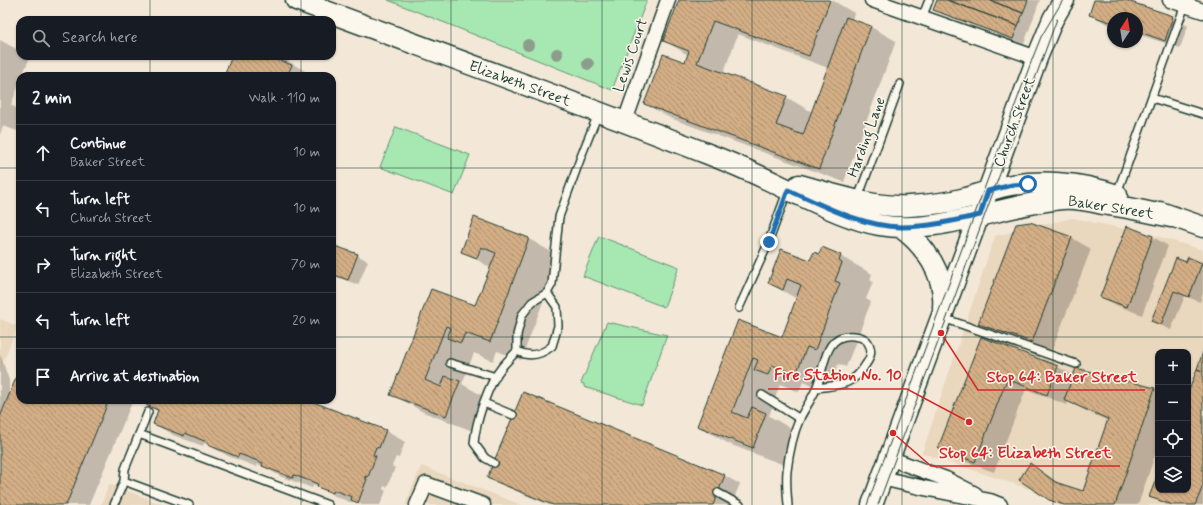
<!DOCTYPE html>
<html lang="en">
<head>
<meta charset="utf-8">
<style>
  body { margin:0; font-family:Mynerve,sans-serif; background:#242831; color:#f1f3f6 }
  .controls { position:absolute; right:12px; bottom:12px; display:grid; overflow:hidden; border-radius:8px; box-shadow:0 1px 3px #0004 }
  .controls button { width:36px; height:36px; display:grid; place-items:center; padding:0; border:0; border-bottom:1px solid #363941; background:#171b24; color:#f1f3f6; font:20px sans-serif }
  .compass { position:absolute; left:1107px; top:12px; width:36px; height:36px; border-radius:50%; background:#171b24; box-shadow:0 1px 3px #0004; rotate:12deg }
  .stop { position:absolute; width:12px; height:12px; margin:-9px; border:3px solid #1f6fb2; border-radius:50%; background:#fff }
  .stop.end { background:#1f6fb2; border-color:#fff; box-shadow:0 1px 4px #0008 }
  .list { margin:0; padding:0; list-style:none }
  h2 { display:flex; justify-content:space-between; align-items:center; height:52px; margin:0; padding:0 16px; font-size:17px }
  h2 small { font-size:13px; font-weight:400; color:#9ea1a6 }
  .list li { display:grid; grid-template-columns:26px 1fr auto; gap:12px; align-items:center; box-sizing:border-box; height:56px; padding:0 16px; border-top:1px solid #363941 }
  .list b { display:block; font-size:15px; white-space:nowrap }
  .list p { margin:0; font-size:13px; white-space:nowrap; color:#9ea1a6 }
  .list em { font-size:13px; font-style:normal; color:#9ea1a6 }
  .icon { flex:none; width:22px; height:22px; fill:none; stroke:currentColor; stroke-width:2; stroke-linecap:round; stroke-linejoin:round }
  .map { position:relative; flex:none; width:1203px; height:505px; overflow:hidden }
  .search { position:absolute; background:#171b24; box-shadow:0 1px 3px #0004; left:16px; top:16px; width:320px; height:44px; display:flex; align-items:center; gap:10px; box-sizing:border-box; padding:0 14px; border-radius:12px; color:#9ea1a6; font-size:15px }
  .panel { position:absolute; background:#171b24; box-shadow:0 1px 3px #0004; left:16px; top:72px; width:320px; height:332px; border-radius:12px }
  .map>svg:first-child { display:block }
  .built { fill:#e9d7be; fill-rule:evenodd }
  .green { fill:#a7e8b2; stroke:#639273 }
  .shadow { fill:#0003; fill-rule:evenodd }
  .building { fill:url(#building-back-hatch); stroke:#1f3d34 }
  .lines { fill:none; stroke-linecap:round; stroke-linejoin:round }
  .lane-casing { stroke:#1f3d34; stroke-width:10 }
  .street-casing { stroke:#1f3d34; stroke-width:17 }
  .secondary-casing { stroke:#1f3d34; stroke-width:23 }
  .lane { stroke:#fbf7ec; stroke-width:7 }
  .street { stroke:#fbf7ec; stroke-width:14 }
  .secondary { stroke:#fbf7ec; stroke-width:20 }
  .tram { stroke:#1f3d34; stroke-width:1 }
  .tree { fill:#8d9d8b }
  .route { stroke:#1f6fb2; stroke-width:5 }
  .grid { fill:none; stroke:#1f3d34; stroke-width:1; stroke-opacity:0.55 }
  .labels { text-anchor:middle; stroke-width:3; stroke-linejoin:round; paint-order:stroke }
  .street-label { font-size:15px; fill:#1f3d34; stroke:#fbf7ec }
  .leader { fill:none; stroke:#d62828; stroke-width:1.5 }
  .callout-dot { fill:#d62828; stroke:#fbf7ec; stroke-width:1.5 }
  .callout-label { font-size:16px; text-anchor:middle; font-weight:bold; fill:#d62828; stroke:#fbf7ec; stroke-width:3; stroke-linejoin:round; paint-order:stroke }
</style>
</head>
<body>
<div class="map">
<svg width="1203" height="505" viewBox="0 0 1203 505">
  <defs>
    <pattern id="building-back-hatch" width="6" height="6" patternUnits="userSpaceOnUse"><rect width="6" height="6" fill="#d3ae85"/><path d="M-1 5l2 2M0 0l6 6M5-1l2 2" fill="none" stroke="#ab8f6e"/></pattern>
  </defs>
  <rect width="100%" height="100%" fill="#f3e8d7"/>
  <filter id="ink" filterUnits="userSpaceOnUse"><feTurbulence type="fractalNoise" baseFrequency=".025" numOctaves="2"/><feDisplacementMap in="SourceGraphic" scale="8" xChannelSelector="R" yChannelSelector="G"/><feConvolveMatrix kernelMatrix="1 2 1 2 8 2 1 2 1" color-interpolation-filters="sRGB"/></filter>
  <g filter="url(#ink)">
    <path class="built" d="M1073 218 1150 234 1203 250V505H1076L922 453 995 236ZM1158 352H1188V490H1158Z
      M0 319 17 326 0 371Z
      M421 466 522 505H405Z
      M109 484 164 505H101Z"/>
    <path class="green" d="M388 0H647L612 90Z
      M396 127 470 155 454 195 380 167Z
      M599 236 679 267 664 307 583 276Z
      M607 322 667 335 642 405 584 387V384L581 383Z"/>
    <path class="shadow" d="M680 0H832L854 13 852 20 871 27 896 41 844 182 670 118 646 104 685 63 688 55 665 41ZM738 34 828 68 812 112 786 97 723 74Z
      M938 0H1040L1024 44 944 15 934 9Z
      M1095 0H1122L1173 17 1188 26 1180 48 1137 34V18H1113V26L1105 23 1090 14Z
      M0 40 20 51V56L30 57 22 76H20V82L11 105 20 110V124L17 131 3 126 0 135Z
      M233 56H279L305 71 304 74 308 76H225Z
      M475 218 529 239 560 257 521 360 497 351 493 361 474 353 462 384 490 400 478 433 423 412 392 394 432 290 476 307 491 268 462 251Z
      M1030 223 1072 238 1091 249 1051 353 998 335 979 324Z
      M1127 228 1153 237 1168 246 1142 315 1116 305 1101 297Z
      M332 248 357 255 368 261 358 285 332 275Z
      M820 255 840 256 872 274 870 280 873 282 866 299 871 302 846 367 838 364 828 392 803 382 799 392 780 384 769 416 797 432 784 465 729 444 698 426 738 322 782 338 797 299 769 283 811 262Z
      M1188 258 1203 264V293L1200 302 1185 296 1171 330 1152 321Z
      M981 338 1058 367 1074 376 1077 369 1158 390V446L1138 505H1060L1050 499 1030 465 1049 476 1063 486 1083 492 1108 421 1084 410 1068 401 1067 405 1026 389 994 472 958 459 939 448Z
      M0 354 9 380V397L20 371V400H133L89 505H0Z
      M1203 355V505H1166L1151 496 1158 476V490H1188V396Z
      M523 393 725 476 740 484 731 505H549L504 486 489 478Z
      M149 400H305L386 431 405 442 399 458 396 457 392 466 395 468 387 487 384 486 383 489 386 491 380 505H362L353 500 352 503 337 497 314 485 312 488 282 477 258 464 257 467 228 456 204 443 203 446 173 435 154 424 159 412 147 405Z"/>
    <path class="building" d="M679 0H830L809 56 713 21 697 63 787 96 776 125 803 135 846 17 871 26 819 169 644 104 663 54 685 62 689 51 663 41Z
      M937 0H947L1018 26 1013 39 933 10Z
      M947 0H989L1023 13 1018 26Z
      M989 0H1028L1023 13Z
      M1094 0H1125L1173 16 1165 41 1137 31V18H1113V23L1089 15Z
      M232 56H273L272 58 292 65 287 76H247L243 74 242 76H224Z
      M474 217 529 238 490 342 465 333 461 343 447 338 451 328 446 326 425 380 441 387 445 376 460 381 446 416 390 395 431 289 475 305 496 253 481 247 477 258 461 252Z
      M1030 222 1072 237 1032 342 978 324 1016 224Z
      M1127 226 1153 236 1127 307 1100 297Z
      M332 245 358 254 348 280 332 274Z
      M822 247 841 255 839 261 842 263 835 281 840 283 815 350 807 347 796 374 772 365 768 375 754 370 758 360 753 358 732 412 747 418 752 407 766 413 753 448 697 426 738 320 782 337 801 285 787 279 783 290 768 283 781 249 810 260 814 252 819 254Z
      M1188 257 1202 263 1189 297 1174 291 1161 325 1151 321 1176 258 1186 262Z
      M981 337 1058 366 1047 395 1007 379 975 462 938 448Z
      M1203 352V371L1197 369Z
      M20 368V400H109L66 505H0V417Z
      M1076 368 1155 388 1115 505H1064L1049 500 1019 480 1030 463 1055 482 1083 491 1108 419 1064 400Z
      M1197 369 1203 371V486L1195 505H1173L1149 497 1158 474V490H1188V393Z
      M523 392 725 475 713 505H553L487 478Z
      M148 400H308L386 430 379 448 376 447 373 455 376 456 368 477 365 476V478L367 479 358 503 351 500 352 497 334 490 333 493 317 487 318 484 294 475 293 478 262 466 263 463 239 454 238 457 208 445 209 443 185 433 184 436 153 424 158 410 146 405Z"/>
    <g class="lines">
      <defs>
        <path id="lane" d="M922 18 929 0
          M1152 98 1203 114
          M1117 193 1185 5
          M858 198 900 84
          M547 293 557 307 558 326 552 346C541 355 530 358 517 351V335L522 315 532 302 547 293 552 284 559 217 582 154 598 114
          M739 308 767 246 787 192
          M943 318 1076 364
          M450 363 496 377
          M762 395 800 419
          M484 403 513 415
          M139 434 328 505
          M494 463 485 458 474 443C476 421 488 384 502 367 507 361 512 356 517 351
          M124 481 189 505
          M718 493 740 505
          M114 505 124 481 125 469 148 412
          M788 505C787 494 786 482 787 471 789 454 793 434 800 418 805 408 812 399 816 389 825 369 823 332 854 336 862 337 868 339 870 347 872 353 869 360 866 364 853 386 839 385 817 388"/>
        <path id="street" d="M872 0 1037 58
          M1170 0 1203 11
          M625 121 668 0
          M889 458 946 479 975 494
          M882 478 924 488 990 501 1000 505
          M417 505 426 484 483 505"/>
        <path id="secondary" d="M296 0C433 51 572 101 708 154 737 165 765 178 793 192 821 205 849 219 879 225 939 236 1002 204 1062 199 1076 198 1090 201 1103 204 1126 207 1149 212 1171 217
          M799 185C834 194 872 208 909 206 928 205 948 203 966 198 977 195 989 190 1001 187 1039 179 1080 182 1117 195
          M1160 212 1203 227
          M900 227C925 245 946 275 943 308
          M872 505 1037 58 1053 19 1064 0"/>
      </defs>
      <use href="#lane" class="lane-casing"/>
      <use href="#street" class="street-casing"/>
      <use href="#secondary" class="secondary-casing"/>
      <use href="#lane" class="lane"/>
      <use href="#street" class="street"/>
      <use href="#secondary" class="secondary"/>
      <path class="tram" d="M867 505 1033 57 1041 37 1063 0
        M878 505 1057 19"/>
    </g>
    <g class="tree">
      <circle cx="528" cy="45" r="6"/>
      <circle cx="557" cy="54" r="6"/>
      <circle cx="588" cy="64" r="6"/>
    </g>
  </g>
  <g class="lines" filter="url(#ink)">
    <path class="route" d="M769 242 788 190C824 206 861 226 901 227 927 227 954 221 980 215L988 191 1012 185 1028 184"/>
  </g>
  <path class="grid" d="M150 0V20M301 0V20M451 0V505M602 0V505M752 0V505M902 0V505M1053 0V505M150 56V76M301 56V76M0 168H20M332 168H1203M0 337H20M332 337H1203M150 400V505M301 400V505"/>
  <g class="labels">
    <g class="street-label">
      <text transform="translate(630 55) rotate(-71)" y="5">Lewis Court</text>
      <text transform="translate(520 83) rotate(20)" y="5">Elizabeth Street</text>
      <text transform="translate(1014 122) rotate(-70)" y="5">Church Street</text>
      <text transform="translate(866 137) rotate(-70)" y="5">Harding Lane</text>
      <text transform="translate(1111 207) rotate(9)" y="5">Baker Street</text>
    </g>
  </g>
  <path class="leader" d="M969 422L907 389H768M941 333L978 390H1145M893 433L931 466H1120"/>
  <g class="callout-dot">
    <circle cx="969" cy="422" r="4"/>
    <circle cx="941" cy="333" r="4"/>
    <circle cx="893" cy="433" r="4"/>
  </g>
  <g class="callout-label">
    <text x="838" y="380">Fire Station No. 10</text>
    <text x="1062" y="382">Stop 64: Baker Street</text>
    <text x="1025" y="458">Stop 64: Elizabeth Street</text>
  </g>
</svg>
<div class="controls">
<button>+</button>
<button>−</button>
<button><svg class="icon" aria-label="locate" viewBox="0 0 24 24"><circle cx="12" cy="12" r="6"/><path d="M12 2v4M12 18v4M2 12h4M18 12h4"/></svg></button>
<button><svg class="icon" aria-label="layers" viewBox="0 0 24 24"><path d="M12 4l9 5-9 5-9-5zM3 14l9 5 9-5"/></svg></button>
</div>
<svg class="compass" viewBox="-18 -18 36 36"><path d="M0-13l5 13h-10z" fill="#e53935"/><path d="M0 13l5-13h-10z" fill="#9ea1a6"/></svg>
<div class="stop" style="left:1028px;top:184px"></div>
<div class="stop end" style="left:769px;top:242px"></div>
<div class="search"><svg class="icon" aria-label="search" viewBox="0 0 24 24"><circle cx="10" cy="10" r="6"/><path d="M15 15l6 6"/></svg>Search here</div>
<section class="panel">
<h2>2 min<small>Walk · 110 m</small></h2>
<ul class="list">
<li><svg class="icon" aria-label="ahead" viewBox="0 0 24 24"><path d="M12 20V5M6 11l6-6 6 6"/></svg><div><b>Continue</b><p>Baker Street</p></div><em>10 m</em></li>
<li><svg class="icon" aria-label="left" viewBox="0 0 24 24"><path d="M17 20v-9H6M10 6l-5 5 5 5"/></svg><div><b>Turn left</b><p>Church Street</p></div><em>10 m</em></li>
<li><svg class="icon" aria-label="right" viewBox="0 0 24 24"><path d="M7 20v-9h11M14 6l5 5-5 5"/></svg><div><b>Turn right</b><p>Elizabeth Street</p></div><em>70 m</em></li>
<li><svg class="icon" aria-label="left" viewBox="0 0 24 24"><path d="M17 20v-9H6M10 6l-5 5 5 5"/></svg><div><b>Turn left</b></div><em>20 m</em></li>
<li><svg class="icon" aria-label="arrive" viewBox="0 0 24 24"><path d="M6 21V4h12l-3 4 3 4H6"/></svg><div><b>Arrive at destination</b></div></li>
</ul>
</section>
</div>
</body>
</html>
